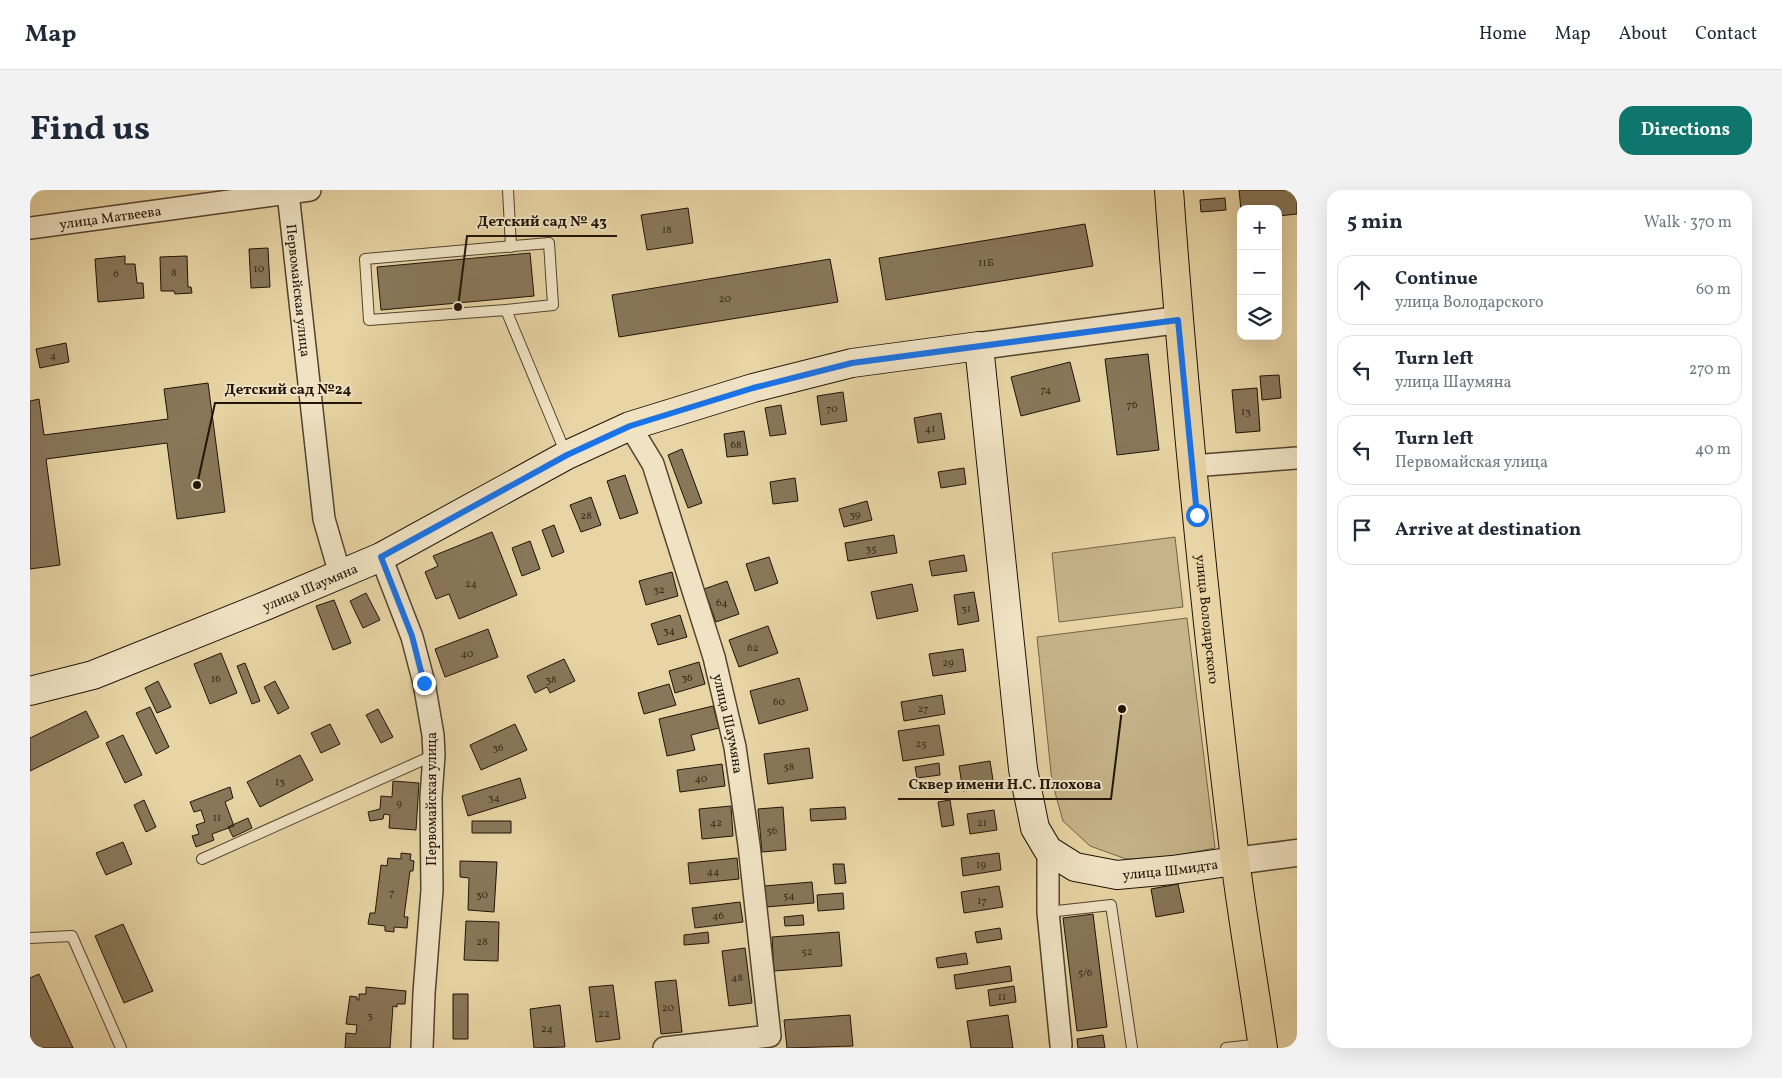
<!DOCTYPE html>
<html lang="en">
<head>
<meta charset="utf-8">
<style>
  body { margin:0; font-family:Vollkorn,serif; background:#f2f2f3; color:#1f2937 }
  .controls { position:absolute; right:15px; top:15px; display:grid; overflow:hidden; border-radius:10px; box-shadow:0 5px 20px #0002 }
  .controls button { width:45px; height:45px; display:grid; place-items:center; padding:0; border:0; border-bottom:1px solid #e0e1e3; background:#fff; color:#1f2937; font:25px sans-serif }
  .stop { position:absolute; width:15px; height:15px; margin:-11px; border:4px solid #1a73e8; border-radius:50%; background:#fff }
  .stop.end { background:#1a73e8; border-color:#fff; box-shadow:0 1px 5px #0008 }
  .list { margin:0; padding:0; list-style:none }
  h2 { display:flex; justify-content:space-between; align-items:center; height:65px; margin:0; padding:0 20px; font-size:21px }
  h2 small { font-size:16px; font-weight:400; color:#747a83 }
  .list li { display:grid; grid-template-columns:32px 1fr auto; gap:15px; align-items:center; box-sizing:border-box; height:70px; margin:0 10px 10px; padding:0 10px; border:1px solid #e0e1e3; border-radius:15px }
  .list b { display:block; font-size:19px; white-space:nowrap }
  .list p { margin:0; font-size:16px; white-space:nowrap; color:#747a83 }
  .list em { font-size:16px; font-style:normal; color:#747a83 }
  .icon { flex:none; width:28px; height:28px; fill:none; stroke:currentColor; stroke-width:2; stroke-linecap:round; stroke-linejoin:round }
  .map { position:relative; flex:none; width:1267px; height:858px; overflow:hidden; border-radius:15px }
  header { display:flex; align-items:center; gap:30px; box-sizing:border-box; height:70px; padding:0 25px; background:#fff; border-bottom:1px solid #e0e1e3 }
  header strong { font-size:24px }
  nav { display:flex; gap:28px; margin-inline-start:auto; font-size:18px }
  .intro { display:flex; align-items:center; justify-content:space-between; box-sizing:border-box; height:120px; padding:0 30px }
  h1 { margin:0; font-size:35px }
  .button { padding:12px 22px; border-radius:15px; background:#0f766e; color:#fff; font-size:18px; font-weight:700 }
  main { display:flex; gap:30px; padding:0 30px }
  aside { flex:1; background:#fff; border-radius:15px; box-shadow:0 5px 20px #0002 }
  .map>svg:first-child { display:block }
  .green { fill:#c6b389; stroke:#736348 }
  .building { fill:#887759; stroke:#201307 }
  .lines { fill:none; stroke-linecap:round; stroke-linejoin:round }
  .service-casing { stroke:#52432e; stroke-width:12 }
  .minor-casing { stroke:#52432e; stroke-width:24 }
  .tertiary-casing { stroke:#52432e; stroke-width:29 }
  .secondary-casing { stroke:#201307; stroke-width:30 }
  .primary-casing { stroke:#201307; stroke-width:30 }
  .service { stroke:#f0e3c4; stroke-width:10 }
  .minor { stroke:#f0e3c4; stroke-width:21 }
  .tertiary { stroke:#f0e3c4; stroke-width:26 }
  .secondary { stroke:#f0e3c4; stroke-width:28 }
  .primary { stroke:#e8d4a4; stroke-width:28 }
  .route { stroke:#1a73e8; stroke-width:6 }
  .labels { text-anchor:middle; stroke-width:4; stroke-linejoin:round; paint-order:stroke }
  .number-label { font-size:11px; fill:#3a2c1c }
  .street-label { font-size:14px; fill:#201307; stroke:#f0e3c4 }
  .leader { fill:none; stroke:#201307; stroke-width:2 }
  .callout-dot { fill:#201307; stroke:#f0e3c4; stroke-width:2 }
  .callout-label { font-size:15px; text-anchor:middle; font-weight:bold; fill:#201307; stroke:#f0e3c4; stroke-width:4; stroke-linejoin:round; paint-order:stroke }
</style>
</head>
<body>
<header>
<strong>Map</strong>
<nav><a>Home</a><a>Map</a><a>About</a><a>Contact</a></nav>
</header>
<div class="intro"><h1>Find us</h1><a class="button">Directions</a></div>
<main>
<div class="map">
<svg width="1267" height="858" viewBox="0 0 1267 858">
  <rect width="100%" height="100%" fill="#e8d4a4"/>
  <filter id="stains"><feTurbulence type="fractalNoise" baseFrequency=".004" numOctaves="4"/><feColorMatrix values="0 0 0 0 .2 0 0 0 0 .09 0 0 0 0 .02 0 0 0 .5 -.17"/></filter>
  <radialGradient id="worn" r=".72"><stop offset=".6" stop-color="#630" stop-opacity="0"/><stop offset="1" stop-color="#630" stop-opacity=".3"/></radialGradient>
  <path class="green" d="M1145 347 1153 417 1029 432 1022 363Z
    M1157 428 1185 658 1139 667 1096 669 1060 656 1033 631 1022 592 1007 447Z"/>
  <path class="building" d="M1209 0H1267V24L1248 26V19L1211 20Z
    M1195 8 1196 20 1171 22 1170 10Z
    M658 18 663 53 617 60 611 25Z
    M1055 34 1063 76 856 110 849 68Z
    M238 58 240 97 221 98 219 59Z
    M500 63 504 106 351 120 347 77Z
    M95 66V74H105L107 93H113L114 108 68 112 65 69Z
    M157 66 158 97H161L162 103 145 104 144 101H131L130 67Z
    M800 69 808 112 589 147 582 105Z
    M36 153 39 172 10 178 6 159Z
    M1118 164 1129 260 1087 265 1075 169Z
    M1040 172 1050 211 991 226 981 187Z
    M1249 185 1251 208 1232 210 1230 186Z
    M178 193 195 322 147 329 137 253 16 269 30 375 0 379V211L9 209 14 245 138 229 134 199Z
    M1227 198 1230 241 1206 243 1202 200Z
    M813 202 817 231 791 235 787 206Z
    M751 215 756 244 740 246 735 218Z
    M911 223 915 249 888 253 884 228Z
    M714 241 718 265 697 267 694 244Z
    M652 259 672 313 658 318 638 265Z
    M934 278 936 294 911 298 908 282Z
    M595 285 608 323 590 329 577 291Z
    M765 288 768 311 743 314 740 292Z
    M561 307 571 335 551 342 540 315Z
    M837 311 842 330 814 337 809 319Z
    M524 335 534 362 522 367 512 340Z
    M462 342 487 405 429 429 419 404 406 409 395 382 408 376 403 366Z
    M864 345 867 363 818 371 815 353Z
    M500 351 510 379 492 386 482 358Z
    M934 365 937 381 902 386 899 371Z
    M739 367 748 393 725 401 716 374Z
    M642 382 648 406 616 415 609 391Z
    M697 391 709 424 686 432 674 399Z
    M882 394 888 421 847 429 841 402Z
    M944 402 949 431 928 435 924 405Z
    M336 403 350 430 333 438 320 411Z
    M304 410 321 453 303 460 286 416Z
    M650 425 657 447 628 455 621 434Z
    M738 436 748 463 709 477 699 450Z
    M458 439 468 467 415 487 405 459Z
    M933 459 936 481 903 486 899 464Z
    M191 463 207 503 180 514 164 474Z
    M534 469 545 491 520 503 517 497 505 503 497 486Z
    M669 472 675 494 645 503 639 481Z
    M215 473 230 511 222 514 207 476Z
    M769 488 778 520 729 534 720 501Z
    M128 491 141 517 127 523 115 498Z
    M245 491 259 518 248 524 234 497Z
    M639 494 646 515 614 524 608 503Z
    M912 505 915 524 874 531 871 512Z
    M683 516 689 538 661 545 665 560 637 566 629 529Z
    M120 517 139 557 126 564 106 523Z
    M348 519 363 547 351 553 336 525Z
    M56 521 69 547 0 581V548Z
    M300 534 310 554 291 563 281 543Z
    M485 534 497 560 451 580 440 555Z
    M909 535 914 565 873 571 868 541Z
    M93 545 112 585 95 593 76 553Z
    M779 558 783 588 738 594 734 564Z
    M270 565 283 590 230 617 217 592Z
    M960 571 964 596 933 601 929 576Z
    M909 573 910 585 887 588 885 577Z
    M692 574 695 596 650 602 647 580Z
    M490 588 496 608 438 626 432 606Z
    M363 591 389 593 386 640 359 638 360 625 354 624 353 629 340 631 338 622 350 619 351 606 362 607Z
    M200 597 203 608 195 612 204 636 182 644 184 650 166 657 162 646 169 644 166 635 175 632 171 620 164 622 160 612Z
    M114 610 126 637 116 642 104 615Z
    M920 610 924 635 912 637 908 612Z
    M701 616 703 646 672 649 669 619Z
    M753 617 756 660 732 662 728 619Z
    M815 617 816 629 781 631 780 619Z
    M964 620 967 640 940 644 937 624Z
    M218 628 222 638 203 647 198 637Z
    M442 631H481V643H442Z
    M93 652 102 674 76 685 66 663Z
    M371 663 381 664 380 670 384 671 383 681H380L374 727H378L377 738 364 737V742L355 741V736L338 734 340 723H345L351 675 357 676 358 668 371 669Z
    M969 663 971 680 933 686 931 668Z
    M707 668 709 689 660 694 658 673Z
    M430 671 467 672 464 722 438 720 439 688 430 687Z
    M803 674H814L816 693 805 694Z
    M782 692 784 713 736 717 734 696Z
    M1148 694 1154 722 1126 727 1121 699Z
    M969 696 973 717 934 723 931 702Z
    M813 703 814 719 788 721 787 705Z
    M710 712 713 732 665 738 662 718Z
    M1063 724 1077 837 1047 841 1033 728Z
    M773 725 774 735 755 736 754 727Z
    M436 731 469 732 468 771 434 770Z
    M93 734 123 801 94 813 65 746Z
    M970 738 972 749 947 753 945 742Z
    M678 742 679 753 654 755V745Z
    M809 742 812 776 744 781 742 747Z
    M715 758 722 813 699 816 692 761Z
    M936 763 938 774 908 778 906 768Z
    M980 776 982 791 926 799 924 785Z
    M9 784 43 858H0V788Z
    M646 790 652 842 631 844 625 792Z
    M583 795 590 849 566 852 559 797Z
    M984 796 986 812 960 816 958 800Z
    M336 797 376 801 375 814H367V817L363 816 360 858H315L316 843 326 844 327 835 316 834 320 806 327 807V810H329V804H336Z
    M423 804H438V849H423Z
    M530 815 535 857 504 858 500 819Z
    M820 825 823 856 757 858 754 830Z
    M978 825 983 858H941L937 831Z
    M1073 845 1075 858H1048L1047 849Z"/>
  <g class="lines">
    <defs>
      <path id="service" d="M478 0 481 57
        M476 120 523 115 519 53 335 69 339 130 476 120 536 264
        M172 669 404 565
        M1018 722 1081 715 1102 858
        M0 748 42 746 91 858
        M1196 858 1232 854"/>
      <g id="minor">
        <path id="s1" d="M258 3 294 329 307 374"/>
        <path id="s2" d="M0 38 280 0"/>
        <path id="s3" d="M600 236 623 274 684 467 705 557 719 655 740 846 634 858"/>
        <path d="M1162 276 1267 268"/>
        <path d="M351 367 382 447 394 493 403 545 404 565 401 607 402 700 394 803 392 858"/>
        <path d="M1018 660V722L1031 855"/>
      </g>
      <path id="tertiary" d="M949 156 1148 130
        M1205 671 1267 663"/>
      <g id="secondary">
        <path id="s4" d="M0 501 63 485 235 416 351 367 537 265 600 236 723 198 822 173 949 156 993 579 1005 638 1018 660 1045 677 1087 685 1142 680 1205 671"/>
      </g>
      <g id="primary">
        <path id="s5" d="M1139 0C1155 224 1178 447 1205 669 1213 732 1224 795 1233 858"/>
      </g>
    </defs>
    <use href="#service" class="service-casing"/>
    <use href="#minor" class="minor-casing"/>
    <use href="#tertiary" class="tertiary-casing"/>
    <use href="#secondary" class="secondary-casing"/>
    <use href="#primary" class="primary-casing"/>
    <use href="#service" class="service"/>
    <use href="#minor" class="minor"/>
    <use href="#tertiary" class="tertiary"/>
    <use href="#secondary" class="secondary"/>
    <use href="#primary" class="primary"/>
  </g>
  <g class="lines">
    <path class="route" d="M394 493 382 446 351 367 537 265 600 236 723 198 822 173 1148 130 1167 325"/>
  </g>
  <g class="labels">
    <g class="number-label">
      <text x="637" y="43">18</text>
      <text x="956" y="76">11Б</text>
      <text x="229" y="82">10</text>
      <text x="144" y="86">8</text>
      <text x="86" y="87">6</text>
      <text x="695" y="112">20</text>
      <text x="23" y="169">4</text>
      <text x="1016" y="203">74</text>
      <text x="1102" y="218">76</text>
      <text x="802" y="222">70</text>
      <text x="1216" y="225">13</text>
      <text x="900" y="242">41</text>
      <text x="706" y="258">68</text>
      <text x="825" y="328">39</text>
      <text x="556" y="329">28</text>
      <text x="841" y="362">35</text>
      <text x="441" y="397">24</text>
      <text x="629" y="403">32</text>
      <text x="692" y="416">64</text>
      <text x="936" y="422">31</text>
      <text x="639" y="444">34</text>
      <text x="723" y="461">62</text>
      <text x="437" y="467">40</text>
      <text x="918" y="476">29</text>
      <text x="657" y="491">36</text>
      <text x="186" y="492">16</text>
      <text x="521" y="493">38</text>
      <text x="749" y="515">60</text>
      <text x="893" y="522">27</text>
      <text x="891" y="557">25</text>
      <text x="468" y="561">36</text>
      <text x="759" y="580">58</text>
      <text x="671" y="592">40</text>
      <text x="250" y="595">13</text>
      <text x="464" y="611">34</text>
      <text x="369" y="617">9</text>
      <text x="187" y="631">11</text>
      <text x="686" y="636">42</text>
      <text x="952" y="636">21</text>
      <text x="742" y="644">56</text>
      <text x="951" y="678">19</text>
      <text x="683" y="685">44</text>
      <text x="362" y="706">7</text>
      <text x="452" y="708">30</text>
      <text x="759" y="709">54</text>
      <text x="952" y="714">17</text>
      <text x="688" y="729">46</text>
      <text x="452" y="755">28</text>
      <text x="777" y="765">52</text>
      <text x="1055" y="786">5/6</text>
      <text x="707" y="791">48</text>
      <text x="972" y="810">11</text>
      <text x="638" y="821">20</text>
      <text x="574" y="827">22</text>
      <text x="340" y="829">3</text>
      <text x="517" y="842">24</text>
    </g>
    <g class="street-label">
      <text dy="5" stroke="none"><textPath href="#s2" startOffset="81">улица Матвеева</textPath></text>
      <text dy="5" stroke="none"><textPath href="#s1" startOffset="98">Первомайская улица</textPath></text>
      <text dy="5" stroke="none"><textPath href="#s4" startOffset="299">улица Шаумяна</textPath></text>
      <text dy="5" stroke="none"><textPath href="#s5" startOffset="431">улица Володарского</textPath></text>
      <text dy="5" stroke="none"><textPath href="#s3" startOffset="315">улица Шаумяна</textPath></text>
      <text transform="translate(401 609) rotate(-90)" y="5">Первомайская улица</text>
      <text dy="5" stroke="none"><textPath href="#s4" startOffset="1656">улица Шмидта</textPath></text>
    </g>
  </g>
  <path class="leader" d="M428 117L437 46H587M167 295L185 213H332M1092 519L1081 609H868"/>
  <g class="callout-dot">
    <circle cx="428" cy="117" r="5"/>
    <circle cx="167" cy="295" r="5"/>
    <circle cx="1092" cy="519" r="5"/>
  </g>
  <g class="callout-label">
    <text x="512" y="36">Детский сад № 43</text>
    <text x="258" y="204">Детский сад №24</text>
    <text x="975" y="599">Сквер имени Н.С. Плохова</text>
  </g>
  <rect width="100%" height="100%" filter="url(#stains)"/>
  <rect width="100%" height="100%" fill="url(#worn)"/>
</svg>
<div class="controls">
<button>+</button>
<button>−</button>
<button><svg class="icon" aria-label="layers" viewBox="0 0 24 24"><path d="M12 4l9 5-9 5-9-5zM3 14l9 5 9-5"/></svg></button>
</div>
<div class="stop" style="left:1167px;top:325px"></div>
<div class="stop end" style="left:394px;top:493px"></div>
</div>
<aside>
<h2>5 min<small>Walk · 370 m</small></h2>
<ul class="list">
<li><svg class="icon" aria-label="ahead" viewBox="0 0 24 24"><path d="M12 20V5M6 11l6-6 6 6"/></svg><div><b>Continue</b><p>улица Володарского</p></div><em>60 m</em></li>
<li><svg class="icon" aria-label="left" viewBox="0 0 24 24"><path d="M17 20v-9H6M10 6l-5 5 5 5"/></svg><div><b>Turn left</b><p>улица Шаумяна</p></div><em>270 m</em></li>
<li><svg class="icon" aria-label="left" viewBox="0 0 24 24"><path d="M17 20v-9H6M10 6l-5 5 5 5"/></svg><div><b>Turn left</b><p>Первомайская улица</p></div><em>40 m</em></li>
<li><svg class="icon" aria-label="arrive" viewBox="0 0 24 24"><path d="M6 21V4h12l-3 4 3 4H6"/></svg><div><b>Arrive at destination</b></div></li>
</ul>
</aside>
</main>
</body>
</html>
